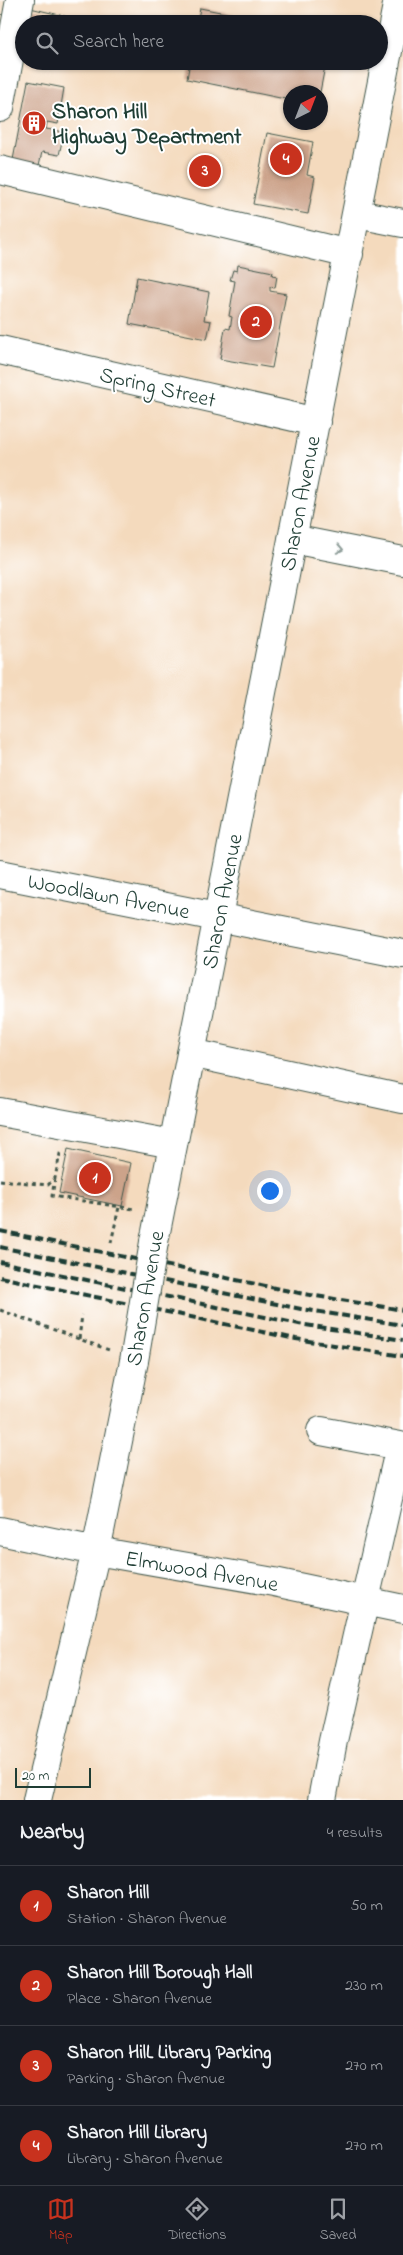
<!DOCTYPE html>
<html lang="en">
<head>
<meta charset="utf-8">
<style>
  body { margin:0; font-family:"Indie Flower",sans-serif; background:#20242c; color:#f1f3f6 }
  .compass { position:absolute; left:283px; top:85px; width:45px; height:45px; border-radius:50%; background:#171b24; box-shadow:0 1px 4px #0004; rotate:42deg }
  .scale { position:absolute; left:15px; bottom:12px; width:76px; box-sizing:border-box; padding-left:5px; border:2px solid #1f3d34; border-top:0; font-size:14px; line-height:18px; white-space:nowrap; color:#1f3d34; -webkit-text-stroke:4px #fff; paint-order:stroke }
  .you { position:absolute; left:269px; top:1190px; width:18px; height:18px; margin:-12px; border:4px solid #fff; border-radius:50%; background:#1a73e8; box-shadow:0 0 0 8px #1a73e833 }
  .badge { display:grid; place-items:center; width:32px; height:32px; border-radius:50%; background:#c8321e; color:#fff; font-size:16px; font-weight:700 }
  .pin { position:absolute; translate:-50% -50%; border:2px solid #fff; box-shadow:0 1px 5px #0006 }
  .list { margin:0; padding:0; list-style:none }
  h2 { display:flex; justify-content:space-between; align-items:center; height:65px; margin:0; padding:0 20px; font-size:21px }
  h2 small { font-size:16px; font-weight:400; color:#9ea1a6 }
  .list li { display:grid; grid-template-columns:32px 1fr auto; gap:15px; align-items:center; box-sizing:border-box; height:80px; padding:0 20px; border-top:1px solid #363941 }
  .list b { display:block; font-size:19px; white-space:nowrap }
  .list p { margin:0; font-size:16px; white-space:nowrap; color:#9ea1a6 }
  .list em { font-size:16px; font-style:normal; color:#9ea1a6 }
  .icon { flex:none; width:28px; height:28px; fill:none; stroke:currentColor; stroke-width:2; stroke-linecap:round; stroke-linejoin:round }
  .map { position:relative; flex:none; width:403px; height:1800px; overflow:hidden }
  .search { position:absolute; background:#171b24; box-shadow:0 1px 4px #0004; left:15px; right:15px; top:15px; height:55px; display:flex; align-items:center; gap:12px; box-sizing:border-box; padding:0 18px; border-radius:28px; color:#9ea1a6; font-size:19px }
  .sheet { height:385px; background:#171b24 }
  nav { display:flex; justify-content:space-around; align-items:center; box-sizing:border-box; height:70px; border-top:1px solid #363941; background:#171b24; font-size:14px; color:#9ea1a6 }
  nav a { display:grid; justify-items:center; gap:2px }
  nav .on { color:#c8321e }
  .map>svg:first-child { display:block }
  .building { fill:#cca38a }
  .lines { fill:none; stroke-linecap:round; stroke-linejoin:round }
  .minor-casing { stroke:#3f5549; stroke-width:30 }
  .path { stroke:#3f5549; stroke-width:3; stroke-dasharray:4 4; stroke-linecap:butt }
  .minor { stroke:#fff; stroke-width:28 }
  .rail { stroke:#1f3d34; stroke-width:4; stroke-dasharray:8 4; stroke-linecap:butt }
  .minor-bridge-casing { stroke:#3f5549; stroke-width:30; stroke-linecap:butt }
  .minor-bridge { stroke:#fff; stroke-width:28 }
  .oneway { stroke:#8f9e9a }
  .labels { text-anchor:middle; stroke-width:4; stroke-linejoin:round; paint-order:stroke }
  .poi-label { font-size:22px; font-weight:bold; fill:#1f3d34; stroke:#fff; text-anchor:start }
  .street-label { font-size:22px; fill:#1f3d34; stroke:#fff }
</style>
</head>
<body>
<div class="map">
<svg width="403" height="1800" viewBox="0 0 403 1800">
  <rect width="100%" height="100%" fill="#fff"/>
  <filter id="ink" filterUnits="userSpaceOnUse"><feTurbulence type="fractalNoise" baseFrequency=".02" numOctaves="2"/><feDisplacementMap in="SourceGraphic" scale="10" xChannelSelector="R" yChannelSelector="G"/><feConvolveMatrix kernelMatrix="1 2 1 2 8 2 1 2 1" color-interpolation-filters="sRGB"/></filter>
  <filter id="wash" filterUnits="userSpaceOnUse"><feTurbulence type="fractalNoise" baseFrequency=".0096" numOctaves="4" result="noise"/><feDisplacementMap in="SourceGraphic" scale="20" xChannelSelector="R" yChannelSelector="G"/><feGaussianBlur stdDeviation="1.12" result="paint"/><feColorMatrix in="noise" values="0 0 0 0 0 0 0 0 0 0 0 0 0 0 0 0 0 1.4 0 .05"/><feComposite in="paint" operator="in"/></filter>
  <g filter="url(#wash)">
    <rect width="100%" height="100%" fill="#f4dabd"/>
    <g id="blocks">
      <path class="building" d="M26 7 68 17 67 24H24Z
        M200 8 276 23V24H197Z
        M282 17 314 23V24H281Z
        M190 61H326L320 92H290V100L187 79Z
        M28 81 64 88 58 124 47 122 46 129 64 132 59 155 42 152 39 165 13 160Z
        M267 133 313 142 307 175 315 177 308 214 253 204Z
        M238 265 273 272 272 275 277 276 275 288 270 287V291L286 294 272 368 220 359 225 328 230 329 232 317 229 316 235 281 230 280 233 270 237 271Z
        M137 277 209 292 204 320 211 321 207 339 129 324Z
        M68 1149 131 1163 122 1206 59 1193Z"/>
    </g>
  </g>
  <g filter="url(#ink)">
    <use href="#blocks" fill-opacity="0" stroke="#3f5549" stroke-width="1"/>
    <g class="lines">
      <defs>
        <path id="minor" d="M0 108 20 0
          M0 170 349 254
          M357 214 403 223
          M0 350 316 422
          M292 539 403 561
          M0 874 403 954
          M191 1053 403 1099
          M0 1112 173 1144
          M154 1242 398 0
          M321 1431 400 1446 333 1741 322 1800
          M0 1531 96 1551 274 1582 403 1609
          M37 1800 96 1551 134 1361"/>
      </defs>
      <use href="#minor" class="minor-casing"/>
      <path class="path" d="M55 1178 52 1196 134 1209
        M0 1180 48 1185 55 1178 61 1149
        M111 1243 119 1207
        M0 1310 109 1350 108 1352
        M79 1339 82 1315"/>
      <use href="#minor" class="minor"/>
      <path class="rail" d="M0 1231 304 1294 403 1310
        M0 1247 301 1309 403 1325
        M0 1262 299 1324 403 1340
        M0 1277 296 1339 403 1356"/>
      <defs>
        <path id="minor-bridge" d="M134 1361 154 1242"/>
      </defs>
      <use href="#minor-bridge" class="minor-bridge-casing"/>
      <use href="#minor-bridge" class="minor-bridge"/>
    </g>
    <defs><path id="oneway-chevron" d="M-2-3.5L2.5 0L-2 3.5" fill="none" stroke-width="1.6" stroke-linecap="round" stroke-linejoin="round" transform="scale(1.25)"/></defs>
    <use class="oneway" href="#oneway-chevron" transform="translate(340 549) rotate(11)"/>
  </g>
  <defs>
    <symbol id="building-disc" viewBox="-11 -11 22 22"><circle r="9.5" fill="#c8321e" stroke="#fff"/><path d="M-4-6H4V6H1V3H-1V6H-4ZM-2.5-4.3h1.7v1.8h-1.7ZM.8-4.3h1.7v1.8H.8ZM-2.5-1h1.7V.8h-1.7ZM.8-1h1.7V.8H.8Z" fill="#fff"/></symbol>
  </defs>
  <g fill-rule="evenodd">
    <use href="#building-disc" x="20" y="109" width="28" height="28"/>
  </g>
  <g class="labels">
    <g class="poi-label">
      <text x="52" y="118">Sharon Hill<tspan x="52" dy="25">Highway Department</tspan></text>
    </g>
    <g class="street-label">
      <text transform="translate(158 386) rotate(13)" y="8">Spring Street</text>
      <text transform="translate(299 503) rotate(-79)" y="8">Sharon Avenue</text>
      <text transform="translate(109 895) rotate(11)" y="8">Woodlawn Avenue</text>
      <text transform="translate(221 901) rotate(-79)" y="8">Sharon Avenue</text>
      <text transform="translate(144 1298) rotate(-80)" y="8">Sharon Avenue</text>
      <text transform="translate(202 1570) rotate(10)" y="8">Elmwood Avenue</text>
    </g>
  </g>
</svg>
<svg class="compass" viewBox="-18 -18 36 36"><path d="M0-13l5 13h-10z" fill="#e53935"/><path d="M0 13l5-13h-10z" fill="#9ea1a6"/></svg>
<div class="scale">20 m</div>
<div class="you"></div>
<div class="pin badge" style="left:95px;top:1178px">1</div>
<div class="pin badge" style="left:256px;top:322px">2</div>
<div class="pin badge" style="left:205px;top:171px">3</div>
<div class="pin badge" style="left:286px;top:159px">4</div>
<div class="search"><svg class="icon" aria-label="search" viewBox="0 0 24 24"><circle cx="10" cy="10" r="6"/><path d="M15 15l6 6"/></svg>Search here</div>
</div>
<section class="sheet">
<h2>Nearby<small>4 results</small></h2>
<ul class="list">
<li><span class="badge">1</span><div><b>Sharon Hill</b><p>Station · Sharon Avenue</p></div><em>50 m</em></li>
<li><span class="badge">2</span><div><b>Sharon Hill Borough Hall</b><p>Place · Sharon Avenue</p></div><em>230 m</em></li>
<li><span class="badge">3</span><div><b>Sharon HilL Library Parking</b><p>Parking · Sharon Avenue</p></div><em>270 m</em></li>
<li><span class="badge">4</span><div><b>Sharon Hill Library</b><p>Library · Sharon Avenue</p></div><em>270 m</em></li>
</ul>
</section>
<nav>
<a class="on"><svg class="icon" aria-label="map" viewBox="0 0 24 24"><path d="M3 6l6-2 6 2 6-2v14l-6 2-6-2-6 2zM9 4v14M15 6v14"/></svg>Map</a>
<a><svg class="icon" aria-label="directions" viewBox="0 0 24 24"><path d="M12 3l9 9-9 9-9-9zM9 14v-3h6M13 9l2 2-2 2"/></svg>Directions</a>
<a><svg class="icon" aria-label="saved" viewBox="0 0 24 24"><path d="M7 4h10v16l-5-4-5 4z"/></svg>Saved</a>
</nav>
</body>
</html>
